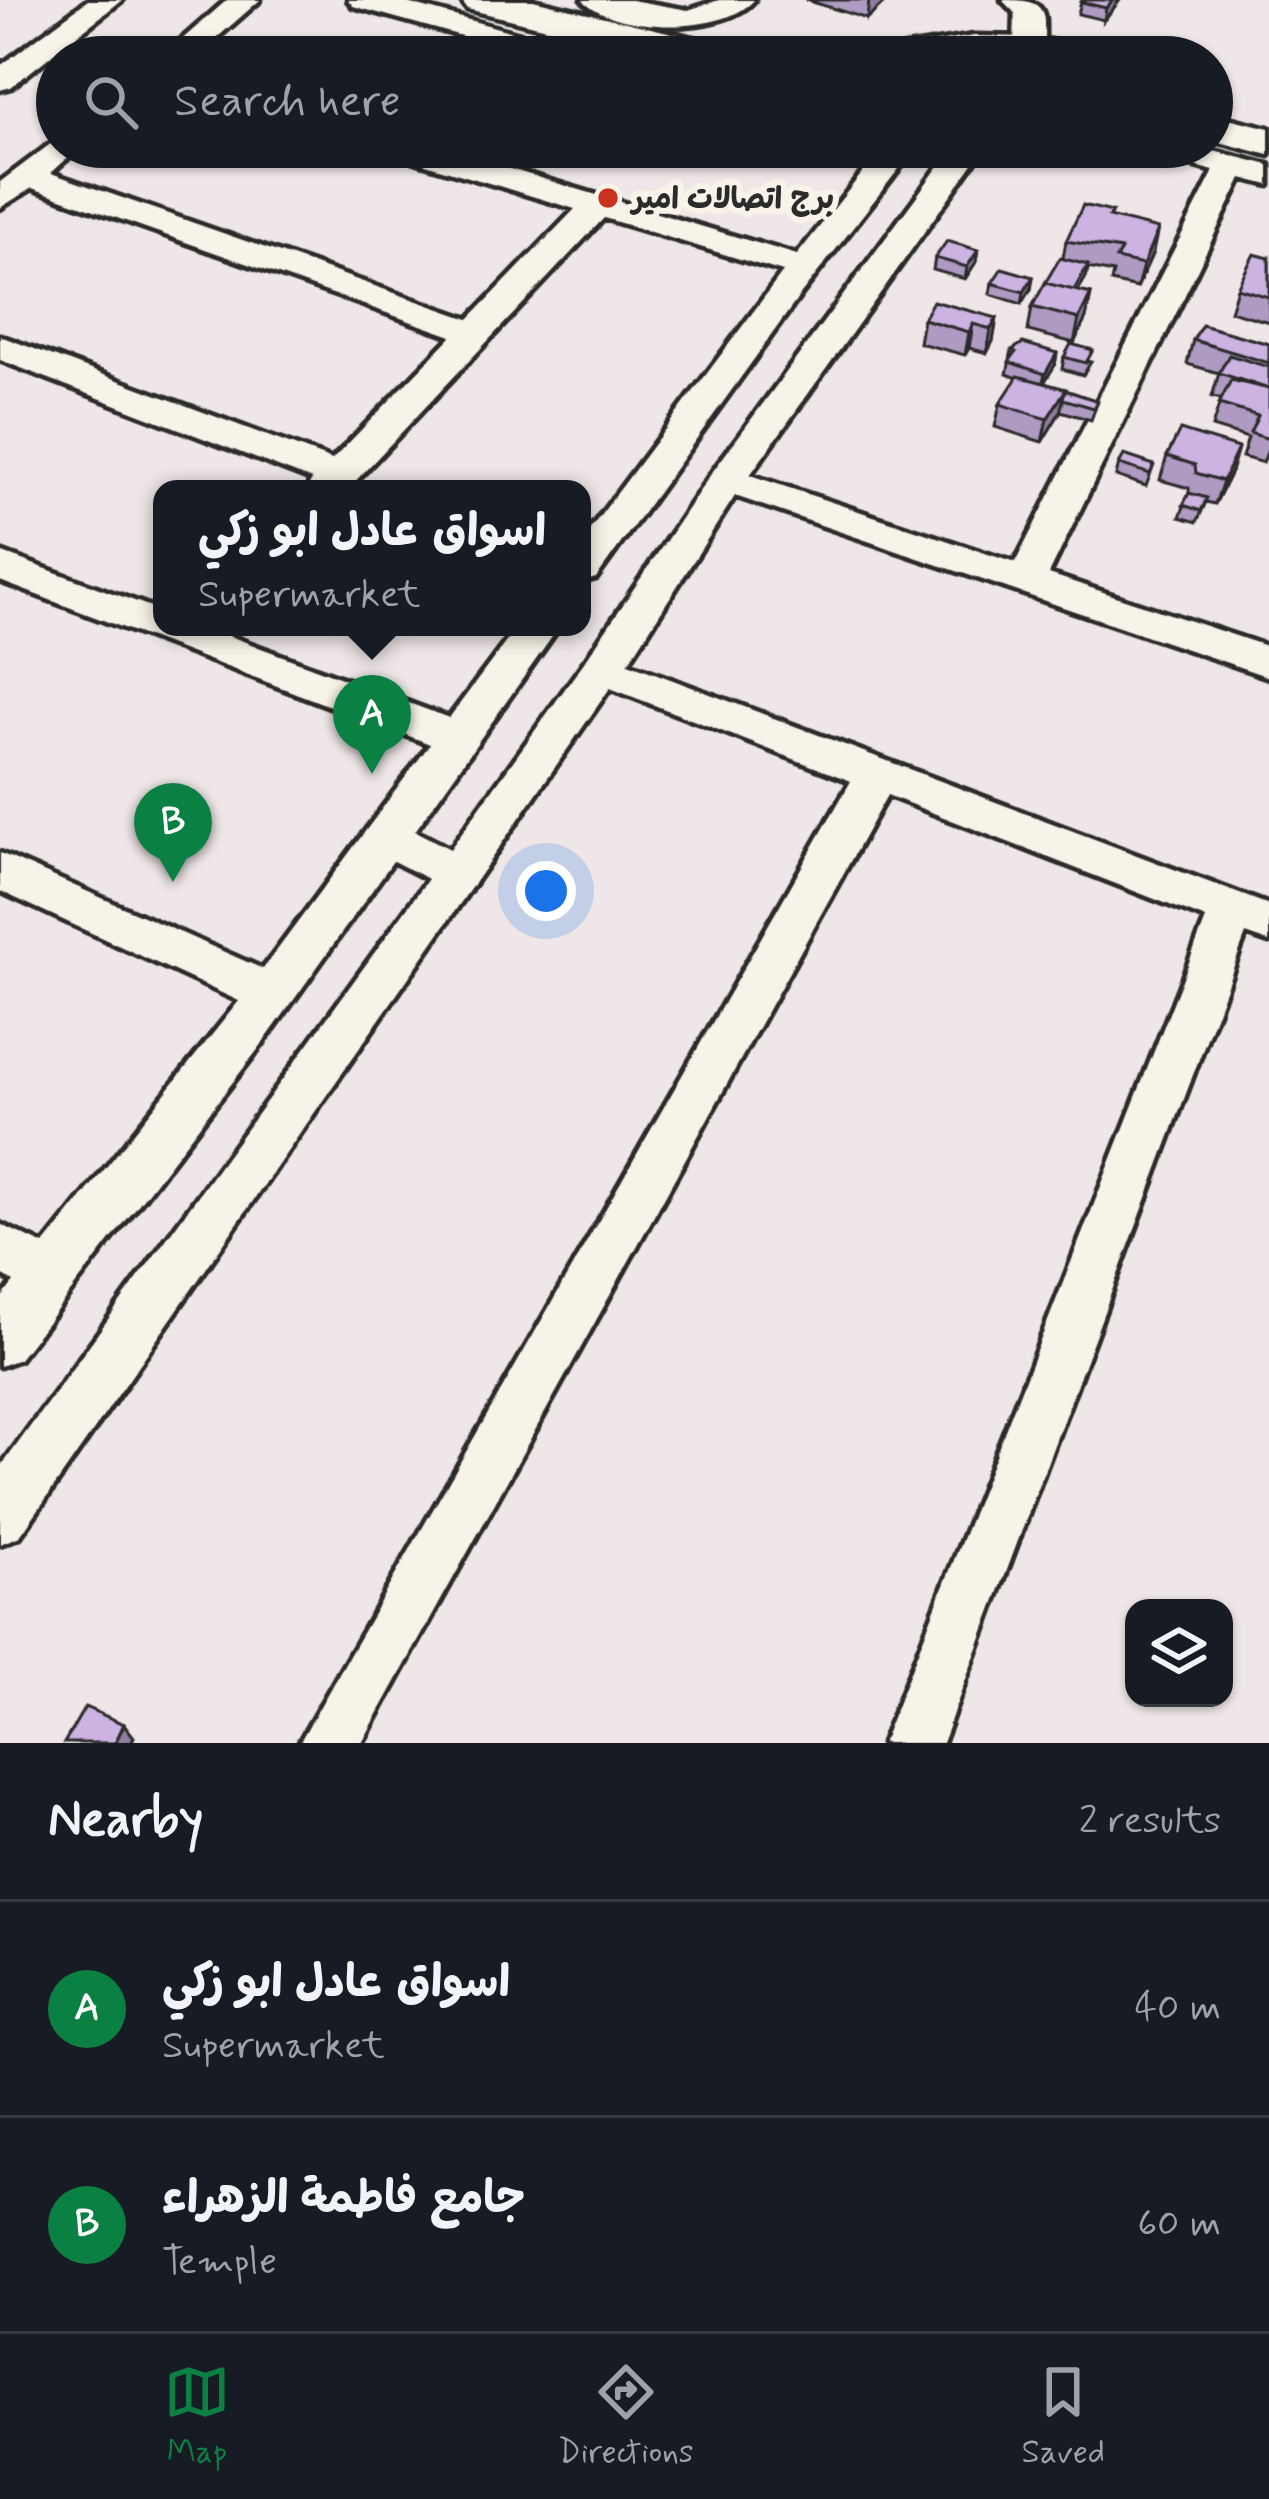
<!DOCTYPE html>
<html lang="en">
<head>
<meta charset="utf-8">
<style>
  body { margin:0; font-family:Mynerve,"Playpen Sans Arabic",sans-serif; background:#20242c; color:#f1f3f6 }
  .controls { position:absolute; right:36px; bottom:36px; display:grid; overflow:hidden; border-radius:24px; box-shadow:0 3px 9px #0004 }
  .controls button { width:108px; height:108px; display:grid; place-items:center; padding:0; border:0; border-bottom:3px solid #363941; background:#171b24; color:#f1f3f6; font:60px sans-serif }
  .you { position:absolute; left:546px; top:891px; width:42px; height:42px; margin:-30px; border:9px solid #fff; border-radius:50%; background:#1a73e8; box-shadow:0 0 0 18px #1a73e833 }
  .badge { display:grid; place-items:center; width:78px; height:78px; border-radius:50%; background:#0b8043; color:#fff; font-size:39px; font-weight:700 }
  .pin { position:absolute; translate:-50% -99px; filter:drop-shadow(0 3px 6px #0008) }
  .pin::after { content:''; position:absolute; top:63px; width:42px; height:36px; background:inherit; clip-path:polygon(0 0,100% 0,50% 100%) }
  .popup { position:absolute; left:153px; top:480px; width:438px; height:156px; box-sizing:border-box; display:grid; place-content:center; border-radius:24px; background:#171b24; filter:drop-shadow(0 3px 9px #0005); font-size:39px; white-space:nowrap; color:#9ea1a6 }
  .popup b { font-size:45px; color:#f1f3f6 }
  .popup::after { content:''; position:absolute; left:50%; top:100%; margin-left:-24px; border:24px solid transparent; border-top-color:#171b24 }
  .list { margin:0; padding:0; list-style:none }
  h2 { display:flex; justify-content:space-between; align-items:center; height:156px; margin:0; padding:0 48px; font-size:51px }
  h2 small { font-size:39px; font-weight:400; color:#9ea1a6 }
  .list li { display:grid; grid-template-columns:78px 1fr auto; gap:36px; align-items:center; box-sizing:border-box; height:216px; padding:0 48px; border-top:3px solid #363941 }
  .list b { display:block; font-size:45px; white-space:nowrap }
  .list p { margin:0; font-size:39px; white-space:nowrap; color:#9ea1a6 }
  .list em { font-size:39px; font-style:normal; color:#9ea1a6 }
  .icon { flex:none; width:66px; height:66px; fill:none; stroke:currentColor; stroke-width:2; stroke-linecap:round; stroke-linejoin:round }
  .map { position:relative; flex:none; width:1269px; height:1743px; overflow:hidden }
  .search { position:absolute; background:#171b24; box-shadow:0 3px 9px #0004; left:36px; right:36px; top:36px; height:132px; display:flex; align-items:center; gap:30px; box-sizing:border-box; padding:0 42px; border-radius:66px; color:#9ea1a6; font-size:45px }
  .sheet { height:588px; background:#171b24 }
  nav { display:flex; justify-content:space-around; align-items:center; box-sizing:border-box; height:168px; border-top:3px solid #363941; background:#171b24; font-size:33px; color:#9ea1a6 }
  nav a { display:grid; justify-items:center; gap:6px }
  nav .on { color:#0b8043 }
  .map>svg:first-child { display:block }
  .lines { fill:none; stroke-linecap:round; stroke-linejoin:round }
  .street-casing { stroke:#2b2b2b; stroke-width:9 }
  .secondary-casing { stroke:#2b2b2b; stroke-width:9 }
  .street { fill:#f7f3e8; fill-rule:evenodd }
  .secondary { fill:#f7f3e8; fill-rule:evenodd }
  .wall { fill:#af9ac2; stroke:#2b2b2b; stroke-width:3 }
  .shaded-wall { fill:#8f7d9e; stroke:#2b2b2b; stroke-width:3 }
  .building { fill:#ccb3e2; stroke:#2b2b2b; stroke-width:3 }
  .poi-dot { fill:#c8321e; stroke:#f7f3e8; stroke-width:4.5 }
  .labels { text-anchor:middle; stroke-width:12; stroke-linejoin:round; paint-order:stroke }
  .far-poi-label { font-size:30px; font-weight:bold; fill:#2b2b2b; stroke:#f7f3e8; text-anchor:start }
</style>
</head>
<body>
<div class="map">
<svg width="1269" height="1743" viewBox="0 0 1269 1743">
  <rect width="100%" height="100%" fill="#eee6e7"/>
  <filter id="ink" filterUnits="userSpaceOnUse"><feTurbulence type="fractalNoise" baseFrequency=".00833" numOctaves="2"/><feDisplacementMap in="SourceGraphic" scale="24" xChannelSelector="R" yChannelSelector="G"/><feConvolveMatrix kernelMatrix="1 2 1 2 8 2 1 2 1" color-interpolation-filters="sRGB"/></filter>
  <g filter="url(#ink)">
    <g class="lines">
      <defs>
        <path id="street" d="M88 0H122L11 87 0 90V66Z
          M227 0H260L195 57H162Z
          M348 0H396L582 51 586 57H537L353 6Z
          M583 0H631L688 10 719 0H754C723 36 613 32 583 0Z
          M1002 0C1025 0 1045 0 1044 24 1044 36 1045 43 1040 53H1018L1014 47 1015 13Z
          M57 139V147H80L51 173 469 319 575 209 392 154 387 147H437L797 255 883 147H916L801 294 596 578 582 582V540L783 272 604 218 348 489H307L312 480 0 360V336L332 460 452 336 32 188 0 208V182Z
          M953 147H985L750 475 1015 563 1214 171 1149 154 1144 147H1198L1269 165V185L1242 178 1049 574 1269 647V677L735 496 628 663 1269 905V942L1246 934 942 1743H882L1206 919 887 795 362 1743H299L851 781 610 688 20 1536 0 1544V1468L428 879 393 861 263 1043 19 1359 0 1366V1300L14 1282 0 1274V1224L44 1245 239 1001 0 891V853L263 969 430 744 0 581V552L162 611V627H205L449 718 517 627H559L415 831 450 849 587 658 713 471Z"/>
        <path id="secondary" d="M461 0H533L735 48 741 57H667L467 9Z
          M974 36 1030 37 1084 48 1090 57H895L901 48Z
          M1212 114 1269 128V155L1212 140Z"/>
      </defs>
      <use href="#street" class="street-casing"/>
      <use href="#secondary" class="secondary-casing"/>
      <use href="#street" class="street"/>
      <use href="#secondary" class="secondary"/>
    </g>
    <path class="wall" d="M806 0H887L867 19Z
      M1120 0 1104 20 1078 14 1081 2Z
      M1111 218 1153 252 1137 288 1111 282 1113 273 1088 268 1086 277 1078 291 1091 294 1086 318 1074 343 1028 331 1032 307 1063 258 1066 241Z
      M935 258 976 262 965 279 933 270Z
      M1269 258V322L1230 311 1237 288Z
      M1033 277 1031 289 1022 304 990 294 992 283Z
      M997 318 993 341 987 353 969 348 965 355 919 343 923 319Z
      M1193 340 1269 344V447L1263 463 1242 457 1248 438 1212 427 1221 399 1212 397 1219 373 1187 364Z
      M1012 350 1057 353 1055 365 1044 383 1098 401 1091 420 1061 411 1042 442 995 427 1000 404 1018 378 1007 374Z
      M1064 357 1091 362 1083 375 1062 369Z
      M1167 456 1231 472 1215 504 1206 502 1197 522 1180 517 1189 493V488L1160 480Z
      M1119 464 1154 465 1146 486 1116 476Z"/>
    <path class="shaded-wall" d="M869 0H887L867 19Z
      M1113 0H1120L1104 20 1106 8Z
      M1158 229 1153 252 1137 288 1143 265Z
      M978 250 976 262 965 279 967 267Z
      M1088 265 1086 277 1067 308 1070 296Z
      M1033 277 1031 289 1022 304 1024 292Z
      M1091 294 1086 318 1074 343 1079 319Z
      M997 318 993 341 987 353 991 329Z
      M973 324 969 348 965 355 969 332Z
      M1057 353 1055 365 1042 385 1045 374Z
      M1066 389 1060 412 1042 442 1047 419Z
      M1238 448 1231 472 1215 504 1223 481Z
      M124 1724 134 1737 131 1743H115Z"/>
    <path class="building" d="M1083 0H1113L1106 8 1081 2Z
      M1083 205 1112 212 1109 217 1158 229 1143 265 1116 259 1121 250 1066 241Z
      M947 241 978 250 967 267 935 258Z
      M1254 254 1269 258V297L1237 288Z
      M1060 258 1088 265 1074 290 1045 283Z
      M1002 268 1033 277 1024 292 992 283Z
      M1045 283 1091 294 1079 319 1032 307Z
      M933 301 997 318 991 329 973 324 969 332 923 319Z
      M1202 325 1269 344V363L1193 340Z
      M1023 343 1057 353 1045 374 1009 362 1016 352 1012 350Z
      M1071 344 1093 350 1086 363 1064 357Z
      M1229 355 1269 367V389L1219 373Z
      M1018 376 1066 389 1047 419 1000 404Z
      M1231 380 1269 389V439L1250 433 1258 416 1219 404Z
      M1065 390 1098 401 1094 408 1063 399Z
      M1180 430 1238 448 1223 481 1196 473 1195 465 1167 456Z
      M1124 455 1154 465 1150 474 1119 464Z
      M1189 493 1207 498 1201 511 1183 505Z
      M85 1707 124 1724 115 1743H64Z"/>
  </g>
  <circle class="poi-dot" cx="608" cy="198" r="12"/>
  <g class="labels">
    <g class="far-poi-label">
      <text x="632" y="208">برج اتصالات امير</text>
    </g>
  </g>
</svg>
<div class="controls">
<button><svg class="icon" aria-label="layers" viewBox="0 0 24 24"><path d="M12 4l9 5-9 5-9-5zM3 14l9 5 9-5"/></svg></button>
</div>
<div class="you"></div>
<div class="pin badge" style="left:372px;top:774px">A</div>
<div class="popup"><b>اسواق عادل ابو زكي</b>Supermarket</div>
<div class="pin badge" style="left:173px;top:882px">B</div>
<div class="search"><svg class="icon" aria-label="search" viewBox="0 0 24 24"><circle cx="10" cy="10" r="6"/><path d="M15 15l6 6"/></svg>Search here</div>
</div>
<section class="sheet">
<h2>Nearby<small>2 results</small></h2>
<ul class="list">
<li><span class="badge">A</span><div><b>اسواق عادل ابو زكي</b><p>Supermarket</p></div><em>40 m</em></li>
<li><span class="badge">B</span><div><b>جامع فاطمة الزهراء</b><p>Temple</p></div><em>60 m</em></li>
</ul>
</section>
<nav>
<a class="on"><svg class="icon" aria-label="map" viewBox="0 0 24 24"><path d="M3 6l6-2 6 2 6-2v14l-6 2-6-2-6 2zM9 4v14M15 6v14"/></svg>Map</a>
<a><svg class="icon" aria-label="directions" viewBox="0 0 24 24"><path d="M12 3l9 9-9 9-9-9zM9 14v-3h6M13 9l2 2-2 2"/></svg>Directions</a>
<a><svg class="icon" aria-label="saved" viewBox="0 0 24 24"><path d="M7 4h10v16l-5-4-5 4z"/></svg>Saved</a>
</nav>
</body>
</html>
